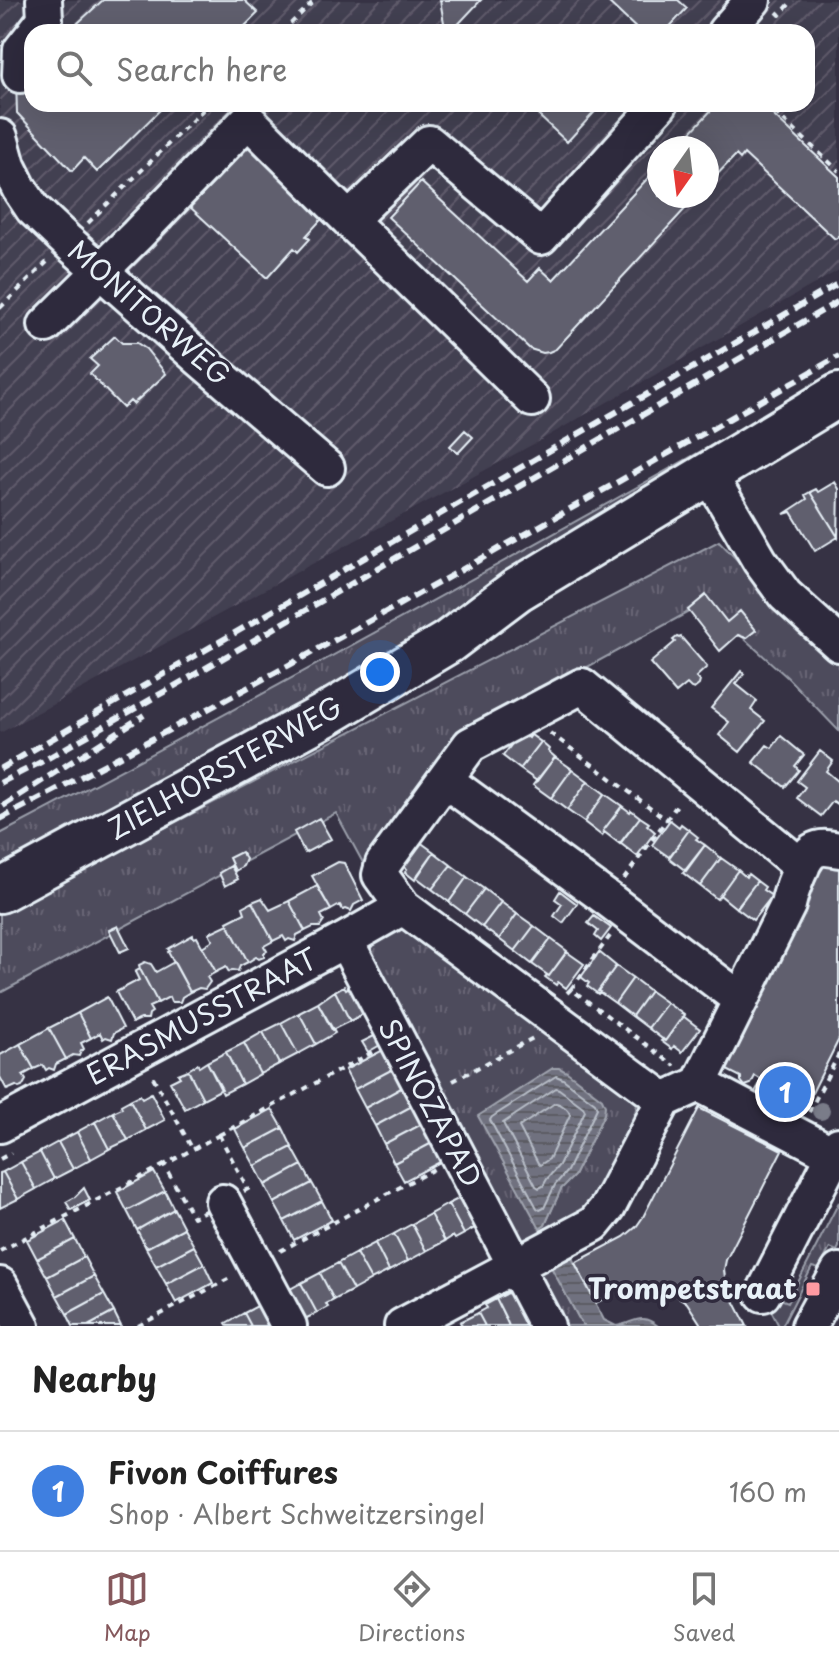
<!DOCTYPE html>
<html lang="en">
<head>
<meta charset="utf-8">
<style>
  body { margin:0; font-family:"Playpen Sans",sans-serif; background:#f6f6f6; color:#222 }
  .compass { position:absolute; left:647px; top:136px; width:72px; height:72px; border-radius:50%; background:#fff; box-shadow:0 8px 32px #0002; rotate:194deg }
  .you { position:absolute; left:380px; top:672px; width:28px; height:28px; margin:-20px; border:6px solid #fff; border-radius:50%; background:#1a73e8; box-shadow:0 0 0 12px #1a73e833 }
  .badge { display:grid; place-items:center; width:52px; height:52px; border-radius:50%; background:#85585c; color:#fff; font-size:26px; font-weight:700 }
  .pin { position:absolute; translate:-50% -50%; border:4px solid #fff; box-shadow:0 2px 8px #0006 }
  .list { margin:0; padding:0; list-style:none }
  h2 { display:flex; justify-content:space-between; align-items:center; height:104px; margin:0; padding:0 32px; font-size:34px }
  h2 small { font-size:26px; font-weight:400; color:#767676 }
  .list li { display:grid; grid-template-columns:52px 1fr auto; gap:24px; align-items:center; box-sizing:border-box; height:120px; padding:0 32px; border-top:2px solid #e0e0e0 }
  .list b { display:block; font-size:30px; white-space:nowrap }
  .list p { margin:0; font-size:26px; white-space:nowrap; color:#767676 }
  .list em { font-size:26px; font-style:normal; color:#767676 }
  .icon { flex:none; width:44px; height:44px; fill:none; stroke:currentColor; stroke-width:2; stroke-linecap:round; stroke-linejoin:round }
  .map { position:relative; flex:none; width:839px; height:1326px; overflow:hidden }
  .search { position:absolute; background:#fff; box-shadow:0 8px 32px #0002; left:24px; right:24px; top:24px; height:88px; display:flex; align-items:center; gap:20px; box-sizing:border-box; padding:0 28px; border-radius:24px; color:#767676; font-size:30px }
  .sheet { height:224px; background:#fff }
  nav { display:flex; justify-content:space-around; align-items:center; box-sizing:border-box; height:112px; border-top:2px solid #e0e0e0; background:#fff; font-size:22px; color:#767676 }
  nav a { display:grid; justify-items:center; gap:4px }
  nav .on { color:#85585c }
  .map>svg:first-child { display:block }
  .industrial { fill:url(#industrial-furrows); fill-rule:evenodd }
  .grass { fill:url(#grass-tufts); stroke:#9a9eaa; stroke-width:2; fill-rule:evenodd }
  .water { fill:url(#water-rules); stroke:#a0a4af; stroke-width:2 }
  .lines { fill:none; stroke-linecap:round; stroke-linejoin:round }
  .shore { stroke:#b8bec8; stroke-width:2 }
  .building { fill:#605e6e; stroke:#e8f1f8; stroke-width:2 }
  .minor-casing { stroke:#e8f1f8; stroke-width:40 }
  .major-casing { stroke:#e8f1f8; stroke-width:48 }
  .path { stroke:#e8f1f8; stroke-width:4; stroke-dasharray:6 6; stroke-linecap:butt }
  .minor { stroke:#2f2a3d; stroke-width:34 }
  .major { stroke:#2f2a3d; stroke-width:42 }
  .rail { stroke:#e8f1f8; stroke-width:6; stroke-dasharray:12 6; stroke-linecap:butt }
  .tree { fill:#7a7b89 }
  .poi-dot { fill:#ff9aa2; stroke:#2f2a3d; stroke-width:3 }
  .labels { text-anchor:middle; stroke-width:7; stroke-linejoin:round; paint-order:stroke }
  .street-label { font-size:28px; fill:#e8f1f8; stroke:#2f2a3d }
  .poi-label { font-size:28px; font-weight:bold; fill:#e8f1f8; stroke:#2f2a3d; text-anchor:end }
</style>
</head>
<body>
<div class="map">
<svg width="839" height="1326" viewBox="0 0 839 1326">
  <defs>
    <pattern id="industrial-furrows" width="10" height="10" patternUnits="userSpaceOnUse" patternTransform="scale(2)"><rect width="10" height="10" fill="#433f51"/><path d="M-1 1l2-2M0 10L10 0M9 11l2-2" fill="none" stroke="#5e5b6b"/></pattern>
    <pattern id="grass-tufts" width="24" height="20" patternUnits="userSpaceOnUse" patternTransform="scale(2)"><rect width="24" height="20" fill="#4d4b5c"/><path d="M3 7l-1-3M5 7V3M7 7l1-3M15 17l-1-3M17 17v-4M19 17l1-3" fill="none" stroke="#676574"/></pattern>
    <pattern id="water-rules" width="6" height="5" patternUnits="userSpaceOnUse" patternTransform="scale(2)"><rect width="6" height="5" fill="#70717f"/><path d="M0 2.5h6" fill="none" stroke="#5b5c64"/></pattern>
  </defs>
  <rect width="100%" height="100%" fill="#363244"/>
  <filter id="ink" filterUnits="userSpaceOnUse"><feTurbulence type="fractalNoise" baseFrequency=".0125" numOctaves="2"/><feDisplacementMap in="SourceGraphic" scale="16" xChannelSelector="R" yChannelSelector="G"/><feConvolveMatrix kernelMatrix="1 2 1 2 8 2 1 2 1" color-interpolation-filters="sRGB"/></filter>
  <g filter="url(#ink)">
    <path class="industrial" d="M0 0H839V270L539 441 0 733ZM32 32H807V104H32ZM659 148H707V196H659Z"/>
    <path class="grass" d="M829 379 522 581 0 876V834C279 688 555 534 829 379Z
      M719 541 803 629 839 662V731L787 677 738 633 694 609 457 738 368 872 336 813 0 993V913Z
      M399 925 638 1101 635 1113 601 1186 585 1213 521 1249 358 946ZM604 1114 574 1176 561 1189 545 1225 535 1221Z
      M839 1202V1247L837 1251 830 1248 819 1269 812 1267 782 1326H779L768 1305 775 1297 788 1302Z
      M550 1265 583 1326H556L530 1275Z"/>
    <path class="water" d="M553 1068H559L567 1072 602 1099 605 1106 604 1114 574 1176 561 1189 545 1225 540 1229 478 1116Z
      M570 1254 604 1320 616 1326C635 1323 640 1312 658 1326H583L550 1265Z"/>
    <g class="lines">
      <path class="shore" d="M556 1076 563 1079 595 1103 597 1108 567 1171 555 1185 544 1208 540 1210 537 1208 490 1120 492 1117Z
        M556 1088 559 1089 583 1107 585 1111 559 1165 547 1179 543 1186 539 1188 536 1186 503 1123Z
        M555 1103C560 1103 569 1109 570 1115L549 1159 540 1165 538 1163 519 1127Z"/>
    </g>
    <path class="building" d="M103 0H244L258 13 239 32H68Z
      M440 0H481L451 32H448L444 23Z
      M606 0H678L687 8 665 32H640Z
      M32 65V104H166L97 172 84 158 72 171 17 113 16 79Z
      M526 104H602L567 142Z
      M717 104H761L839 177V237L835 239 744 154 740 159 736 155 707 185V148H676Z
      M251 141 328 212 306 236 310 239 298 252 294 248 267 278 190 207 218 178 214 174 226 161 230 165Z
      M659 166V196H697L556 349 549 352 543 353 530 349 388 217 421 182 528 281 540 268 553 280Z
      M115 336 122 343H137L146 349 166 374 133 404 130 401 123 408 90 374 98 366 90 359Z
      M465 430 473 437 458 453 450 446Z
      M835 482 839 489 838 537 810 492 816 489 818 492Z
      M810 492 838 537 815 551 791 512 784 514 807 499 805 495Z
      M706 595 727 622 740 611 756 630 746 638 738 635 720 651 688 610Z
      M677 637 679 638 681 637 707 667 696 677 700 681 699 685 694 689 691 688 687 684 676 693 650 663 675 642 673 640Z
      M741 671 744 674 736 684 757 701 751 710 765 721 740 752 719 735 729 722 711 708Z
      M521 732 529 738 531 735 541 742 520 769 503 756Z
      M781 736 804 755 795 766 799 770 785 787 753 762 767 745 772 748Z
      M541 742 549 749 548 751 555 757 537 781 520 769Z
      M820 751 833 761 826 771 839 782V805L833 801 821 816 797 798 805 787 797 781Z
      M555 757 572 769 551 798 533 785Z
      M572 769 588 781 567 810 551 798Z
      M588 781 605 794 584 822 567 810Z
      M605 794 622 806 603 831 604 832 602 836 584 822Z
      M622 806 630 812 631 810 640 817 620 844 603 831Z
      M640 817 649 823 647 825 655 832 637 856 620 843Z
      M319 818 331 839 305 853 294 832Z
      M670 820 679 827 681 824 689 830 669 857 652 845Z
      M689 830 698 837 696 839 705 845 686 871 669 858Z
      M416 839 434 852 415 880 405 872 407 869 398 863Z
      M705 845 721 858 700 886 683 873Z
      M241 852 246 859 243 866 235 871 229 858Z
      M434 852 451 865 432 889 416 877Z
      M721 858 738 870 717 899 700 886Z
      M338 862 344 863 363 900 354 905 351 911 346 909 343 910 340 905 331 910 312 876Z
      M829 862 839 867V1039L804 1109 799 1112H795L755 1092 762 1080 755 1076 751 1084 745 1086 741 1081V1077L725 1069 821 865Z
      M451 865 467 877 449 902 432 889Z
      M231 866 238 879 225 886 219 873Z
      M738 870 746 877 748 874 757 881 736 908 720 895Z
      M467 877 484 889 465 914 449 902Z
      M757 881 765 887 763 890 772 896 753 920 737 908Z
      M317 886 331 910 321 915 324 921 320 927H313L305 931 289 901Z
      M484 889 501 902 482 927 465 914Z
      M560 891 577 904 563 923 554 916 562 904 555 899Z
      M262 898 270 910 289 901 305 931 297 935 295 941 289 939 286 941 283 936 273 941 252 902Z
      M252 902 273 941 264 946 267 951 264 953V957L259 959 256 957 248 962 227 922 245 913 243 907Z
      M501 902 517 914 499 939 482 927Z
      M517 914 534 926 515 951 499 939Z
      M594 916 611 928 601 941 595 936 598 931 588 923Z
      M228 924 248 962 240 966 238 971 232 970 229 972 226 967 216 972 202 947 213 940 209 933Z
      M118 926 129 948 120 952 109 930Z
      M534 926 551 939 532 964 515 951Z
      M193 935 194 938 197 937 216 972 207 977 210 982 205 989 199 988 190 992 168 952 170 951 168 949Z
      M551 939 567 951 549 976 532 964Z
      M567 952 584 964 566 988 558 982 556 985 545 977 547 975 549 976Z
      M599 952 616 966 598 991 600 992 598 994 587 986 589 983 581 977Z
      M145 962 151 964 156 972 174 962 190 992 182 997 180 1002H171L169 997 158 1003 140 969 139 965Z
      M616 966 633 978 615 1003 598 991Z
      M140 969 158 1003 149 1007 152 1012 149 1014 148 1019H141L132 1023 116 992 139 980 135 972Z
      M633 978 650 991 632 1016 615 1003Z
      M355 983 370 1010 350 1021 335 991 344 986 346 989Z
      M335 991 350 1021 332 1030 318 1003Z
      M650 991 667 1003 648 1028 632 1016Z
      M107 997 123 1028 114 1033 112 1039 106 1037 103 1039 100 1033 91 1038 78 1013Z
      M318 1003 335 1033 316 1044 299 1013Z
      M667 1003 684 1015 665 1041 648 1028Z
      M78 1013 91 1038 81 1043 84 1049 81 1051 79 1056 73 1055 66 1059 49 1028Z
      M299 1013 316 1044 298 1054 281 1023Z
      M683 1016 700 1029 682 1052 674 1046 672 1049 661 1041 663 1039 665 1041Z
      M281 1023 298 1054 279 1064 263 1032Z
      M49 1028 66 1059 56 1064 54 1070 49 1068 46 1070 43 1065 34 1069 20 1044Z
      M263 1032 279 1064 260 1074 244 1043Z
      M376 1035 389 1040 368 1052 362 1042Z
      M244 1043 260 1074 242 1084 226 1052Z
      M20 1044 34 1069 23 1075 26 1080 22 1087 19 1088 16 1086 7 1090 0 1077V1055Z
      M383 1050 393 1069 355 1089 345 1070Z
      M226 1052 242 1084 223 1094 207 1062Z
      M207 1062 222 1089 203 1099 188 1070 198 1064 199 1067Z
      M393 1069 403 1087 365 1108 355 1089Z
      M188 1070 203 1099 185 1109 170 1082 180 1077 178 1074Z
      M403 1087 412 1106 375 1126 365 1108Z
      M151 1093 165 1120 146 1130 130 1100 140 1095 142 1098Z
      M130 1100 146 1130 128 1140 113 1112 122 1108 121 1105Z
      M412 1106 422 1124 384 1144 375 1126Z
      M699 1108 782 1150 726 1260 724 1270 726 1285 747 1326H702L687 1303 670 1291 655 1285 637 1283 621 1286 608 1291 611 1295 596 1303 575 1263 624 1237 636 1227 643 1217Z
      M272 1109 283 1128 245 1148 235 1129Z
      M113 1112 128 1140 109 1149 95 1122Z
      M95 1122 109 1149 91 1159 77 1132Z
      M422 1124 432 1143 394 1163 384 1144Z
      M283 1128 292 1147 255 1166 245 1148Z
      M77 1132 91 1159 73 1169 58 1142Z
      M58 1142 73 1169 54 1179 40 1152Z
      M432 1143 442 1161 404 1181 394 1163Z
      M292 1147 302 1165 265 1185 255 1166Z
      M40 1152 54 1179 36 1189 21 1162Z
      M21 1162 36 1189 18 1199 3 1172Z
      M302 1165 312 1183 274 1203 265 1185Z
      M3 1172 18 1199 0 1208V1173Z
      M154 1172 165 1191 127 1211 117 1192Z
      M312 1183 322 1201 284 1221 274 1203Z
      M84 1188 90 1200 71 1210 66 1202 75 1197Z
      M165 1191 174 1209 137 1230 127 1211Z
      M468 1194 483 1223 464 1234 448 1204Z
      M322 1201 332 1220 294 1240 284 1221Z
      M448 1204 464 1234 455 1239 453 1236 445 1241 430 1214Z
      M174 1209 184 1228 146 1248 137 1230Z
      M430 1214 445 1241 426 1251 412 1224Z
      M65 1220 75 1239 37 1259 27 1240Z
      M412 1224 426 1251 408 1261 394 1234Z
      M184 1228 194 1246 156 1266 146 1248Z
      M394 1234 408 1261 389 1271 375 1243Z
      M75 1239 84 1257 47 1277 37 1259Z
      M375 1243 389 1271 371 1280 356 1253Z
      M194 1246 204 1264 166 1284 156 1266Z
      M356 1253 371 1280 353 1290 338 1263Z
      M84 1257 94 1276 57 1296 47 1277Z
      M338 1263 353 1290 334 1300 320 1273Z
      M204 1264 213 1283 176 1303 166 1284Z
      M320 1273 334 1300 326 1304 328 1307 317 1313 301 1283Z
      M94 1276 104 1294 67 1314 57 1296Z
      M301 1283 317 1313 299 1322 283 1293Z
      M514 1290 532 1324 528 1326H509L496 1299Z
      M104 1294 114 1312 88 1326H73L67 1314Z
      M496 1299 505 1317 509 1326H485L478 1313 487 1308 485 1305Z
      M263 1303 275 1326H251L244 1313Z
      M114 1312 121 1326H88Z
      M244 1313 251 1326H228L226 1323Z
      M478 1313 485 1326H462L460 1322Z"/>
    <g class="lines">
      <defs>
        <path id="minor" d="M35 32 45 19 44 0
          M725 32 753 0
          M20 75 21 50 32 36
          M0 137 8 166 19 188 33 209 68 242 200 359 327 468
          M46 325 137 235 248 120 349 220
          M532 399 349 220 429 143 541 237 660 104
          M709 474 760 561 785 595 839 644
          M445 780 609 900 741 1000
          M403 907 380 875 383 864 470 745 582 686 802 867
          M345 940 547 1326
          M699 1084 839 1157
          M0 1125 345 940 403 907 664 1100
          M223 1202 289 1326
          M0 1285 22 1326
          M763 1294 839 1145
          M402 1326 594 1224 608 1207 664 1100 699 1084 788 905C791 891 802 859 813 851 821 846 830 848 839 850
          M809 1326 839 1271"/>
        <path id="major" d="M0 891 327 714 448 642 517 590 839 395"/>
      </defs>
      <use href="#minor" class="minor-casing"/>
      <use href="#major" class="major-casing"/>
      <path class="path" d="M777 12 780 15 793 0
        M282 32 315 0
        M766 104 839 171
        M88 223 209 104
        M0 308 47 262
        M550 733 667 820
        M624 879 677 805 681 808
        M571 989 610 936
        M567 993 571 989 675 1066
        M153 1077 192 1148
        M453 1081 533 1038
        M809 1112 839 1054
        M219 1135 248 1189 193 1217 164 1165Z
        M219 1135 373 1052
        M0 1159 11 1153
        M0 1251 164 1165
        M280 1251 434 1169
        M138 1326 230 1278"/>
      <use href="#minor" class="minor"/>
      <use href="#major" class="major"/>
      <path class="rail" d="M0 769 839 283
        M0 783 41 762 192 676 839 301
        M3 806 144 715
        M0 819C284 672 561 515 839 356"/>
    </g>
    <circle class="tree" cx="821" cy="1111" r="9"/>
  </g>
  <rect class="poi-dot" x="805" y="1281" width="16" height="16" rx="4"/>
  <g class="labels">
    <g class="street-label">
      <text transform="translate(149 313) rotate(41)" y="10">MONITORWEG</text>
      <text transform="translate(225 768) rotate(-29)" y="10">ZIELHORSTERWEG</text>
      <text transform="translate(202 1017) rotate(-28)" y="10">ERASMUSSTRAAT</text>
      <text transform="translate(430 1103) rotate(62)" y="10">SPINOZAPAD</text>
    </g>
    <g class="poi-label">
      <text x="797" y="1299">Trompetstraat</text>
    </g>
  </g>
</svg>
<svg class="compass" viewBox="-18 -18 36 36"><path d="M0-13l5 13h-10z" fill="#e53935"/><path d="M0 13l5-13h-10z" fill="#767676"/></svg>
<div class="you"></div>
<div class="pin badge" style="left:785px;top:1092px;background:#3f7fe0">1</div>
<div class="search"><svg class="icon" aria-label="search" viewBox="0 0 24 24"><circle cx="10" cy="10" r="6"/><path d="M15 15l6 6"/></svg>Search here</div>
</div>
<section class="sheet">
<h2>Nearby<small></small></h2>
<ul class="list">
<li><span class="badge" style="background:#3f7fe0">1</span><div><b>Fivon Coiffures</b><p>Shop · Albert Schweitzersingel</p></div><em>160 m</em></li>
</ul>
</section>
<nav>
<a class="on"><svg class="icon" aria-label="map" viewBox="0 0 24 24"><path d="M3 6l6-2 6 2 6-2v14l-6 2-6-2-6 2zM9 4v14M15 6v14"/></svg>Map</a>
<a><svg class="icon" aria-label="directions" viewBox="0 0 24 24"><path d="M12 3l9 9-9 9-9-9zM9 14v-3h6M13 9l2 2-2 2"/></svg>Directions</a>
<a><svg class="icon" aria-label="saved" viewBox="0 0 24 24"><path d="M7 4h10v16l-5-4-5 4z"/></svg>Saved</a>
</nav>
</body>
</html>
